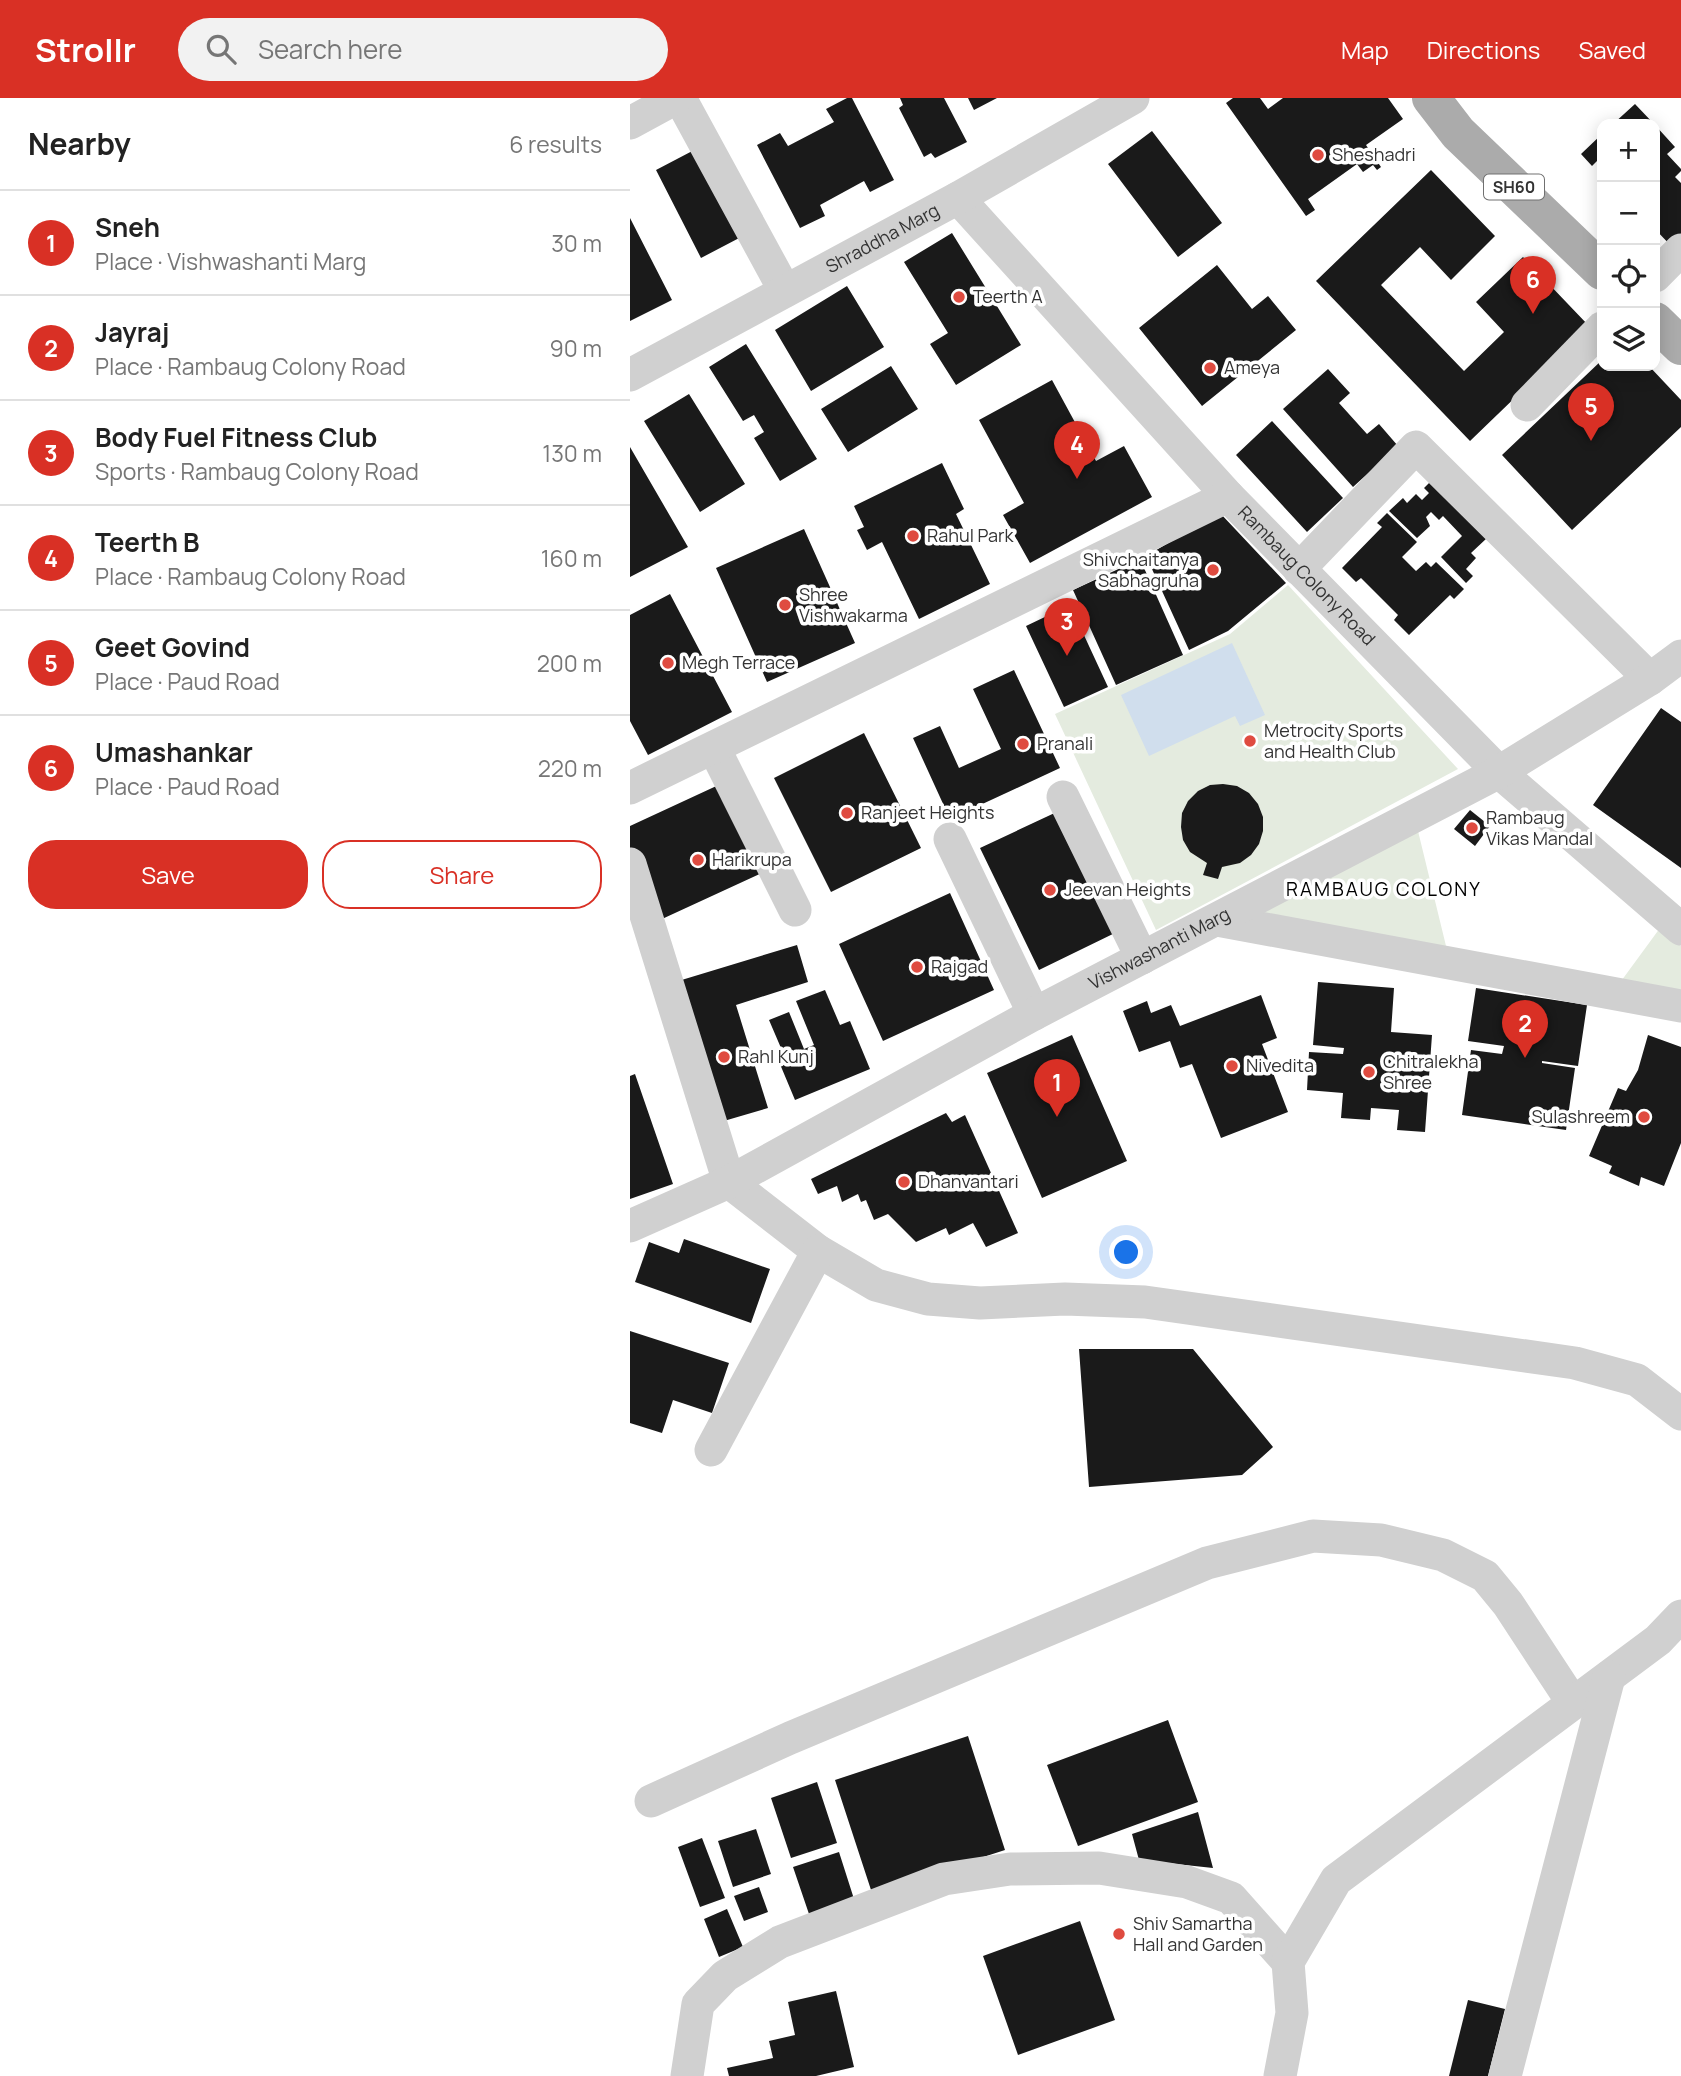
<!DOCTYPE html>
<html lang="en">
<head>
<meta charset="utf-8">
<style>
  body { margin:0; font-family:Manrope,sans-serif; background:#f2f2f2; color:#222 }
  .controls { position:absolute; right:21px; top:21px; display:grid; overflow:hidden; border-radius:14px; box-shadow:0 4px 18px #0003 }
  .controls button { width:63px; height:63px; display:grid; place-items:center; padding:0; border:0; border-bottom:2px solid #e0e0e0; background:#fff; color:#222; font:35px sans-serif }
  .you { position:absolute; left:497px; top:1155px; width:24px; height:24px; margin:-18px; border:5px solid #fff; border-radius:50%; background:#1a73e8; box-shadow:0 0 0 10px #1a73e833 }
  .badge { display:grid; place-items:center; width:46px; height:46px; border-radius:50%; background:#d93025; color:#fff; font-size:23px; font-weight:700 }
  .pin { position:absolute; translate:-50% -58px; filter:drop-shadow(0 2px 4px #0008) }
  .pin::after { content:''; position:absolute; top:37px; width:24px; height:21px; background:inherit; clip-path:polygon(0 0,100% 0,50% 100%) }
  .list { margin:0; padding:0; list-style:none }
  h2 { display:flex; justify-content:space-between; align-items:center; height:91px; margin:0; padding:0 28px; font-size:30px }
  h2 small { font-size:23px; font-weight:400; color:#767676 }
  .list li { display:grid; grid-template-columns:46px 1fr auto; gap:21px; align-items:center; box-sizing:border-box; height:105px; padding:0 28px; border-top:2px solid #e0e0e0 }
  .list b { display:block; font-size:26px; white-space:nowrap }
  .list p { margin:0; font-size:23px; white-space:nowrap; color:#767676 }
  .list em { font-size:23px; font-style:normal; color:#767676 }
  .actions { display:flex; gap:14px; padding:21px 28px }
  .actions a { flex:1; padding:16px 0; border:2px solid #d93025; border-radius:28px; text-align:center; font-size:24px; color:#d93025 }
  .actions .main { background:#d93025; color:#fff }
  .icon { flex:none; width:38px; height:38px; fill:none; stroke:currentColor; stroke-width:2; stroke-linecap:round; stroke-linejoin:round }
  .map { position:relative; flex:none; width:1051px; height:1978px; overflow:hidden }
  header { display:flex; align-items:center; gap:42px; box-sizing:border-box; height:98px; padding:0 35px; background:#d93025; color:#fff }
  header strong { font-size:33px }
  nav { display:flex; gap:38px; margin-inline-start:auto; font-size:24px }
  .search { width:490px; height:63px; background:#f2f2f2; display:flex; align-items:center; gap:18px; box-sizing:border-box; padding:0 24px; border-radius:38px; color:#767676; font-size:26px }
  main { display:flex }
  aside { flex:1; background:#fff }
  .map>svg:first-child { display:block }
  .green { fill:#e4ebdf }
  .water { fill:#d0deed }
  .building { fill:#1a1a1a }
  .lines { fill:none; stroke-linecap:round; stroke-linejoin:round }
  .minor { stroke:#d0d0d0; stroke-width:33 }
  .major { stroke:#ababab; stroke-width:38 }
  .poi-dot { fill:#df4b40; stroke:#fff; stroke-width:2.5 }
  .labels { text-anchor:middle; stroke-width:7; stroke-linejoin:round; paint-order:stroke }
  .shield { fill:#fff; stroke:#707070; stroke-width:2 }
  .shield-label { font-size:16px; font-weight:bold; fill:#333 }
  .poi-label { font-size:18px; fill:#333; stroke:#fff; text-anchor:start }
  .street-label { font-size:18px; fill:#333; stroke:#fff }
  .neighbourhood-label { font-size:19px; letter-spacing:2px; fill:#000; stroke:#fff }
</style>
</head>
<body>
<header>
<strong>Strollr</strong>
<div class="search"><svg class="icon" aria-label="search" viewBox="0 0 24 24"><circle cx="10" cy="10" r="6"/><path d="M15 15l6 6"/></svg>Search here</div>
<nav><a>Map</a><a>Directions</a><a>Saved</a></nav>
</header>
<main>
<aside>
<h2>Nearby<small>6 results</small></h2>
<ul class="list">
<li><span class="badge">1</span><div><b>Sneh</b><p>Place · Vishwashanti Marg</p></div><em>30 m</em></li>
<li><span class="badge">2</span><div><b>Jayraj</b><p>Place · Rambaug Colony Road</p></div><em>90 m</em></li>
<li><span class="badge">3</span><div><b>Body Fuel Fitness Club</b><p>Sports · Rambaug Colony Road</p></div><em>130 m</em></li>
<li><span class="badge">4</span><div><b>Teerth B</b><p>Place · Rambaug Colony Road</p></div><em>160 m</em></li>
<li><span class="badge">5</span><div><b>Geet Govind</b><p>Place · Paud Road</p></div><em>200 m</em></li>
<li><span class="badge">6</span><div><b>Umashankar</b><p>Place · Paud Road</p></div><em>220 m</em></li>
</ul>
<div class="actions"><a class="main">Save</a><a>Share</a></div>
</aside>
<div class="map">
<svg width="1051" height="1978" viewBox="0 0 1051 1978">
  <rect width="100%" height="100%" fill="#fff"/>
  <path class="green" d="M658 487 828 671 526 832 425 616 600 536Z
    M788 733 817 852 622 816Z
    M1030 830 1051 848V896L989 886Z"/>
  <path class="water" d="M602 545 635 617 610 628 605 618 519 658 491 597Z"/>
  <path class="building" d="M217 0H222L264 82 240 94 234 83 190 107 195 118 170 130 127 47 150 35 158 48 204 24 196 11Z
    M270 0H314L337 44 305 60 301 55 294 59 269 10 273 7Z
    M338 0H367L344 12Z
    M603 0H630L638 11 653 0H758L773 21 736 47 751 69 747 72 743 67 733 74 727 66 678 101 685 112 676 118 596 5Z
    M1005 6 1024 26H983Z
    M1025 27 1045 49 1037 56 1051 71V73L1045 79 1051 85V140L1042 149 1025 131V128L1030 124 1025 118Z
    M522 33 592 125 548 159 478 66Z
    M972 36V63L970 60 962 68 951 56Z
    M68 50 113 138 71 160 26 72Z
    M801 72 865 138 821 182 790 149 751 187 834 273 874 234 846 204 893 159 959 228 840 343 686 183Z
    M0 120 42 202 0 223Z
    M322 135 391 247 326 287 300 246 318 235 274 164Z
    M587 167 622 211 638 198 666 232 572 308 509 230Z
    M217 188 254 249 181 293 145 232Z
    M116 246 187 361 150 383 124 340 134 334 124 317 113 323 79 269Z
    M972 262V268H1019L1051 302V329L942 432 872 357Z
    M261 268 288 311 218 354 191 311Z
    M698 271 720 295 709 305 737 336 749 326 768 348 723 389 653 311Z
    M422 282 466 363 494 348 522 399 400 465 373 417 394 405 349 322Z
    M59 296 115 386 70 414 14 323Z
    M642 323 713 400 677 434 606 357Z
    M0 349 58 449 0 479Z
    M312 365 334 411 326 416 360 486 289 521 252 444 237 452 227 432 234 429 224 408Z
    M806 378 857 440 841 455 846 460 836 471 843 478 836 485 811 459 832 438 813 418 809 422 801 414 796 419 800 428 787 440 759 413 773 400 777 405 786 396 792 402 799 395 794 390Z
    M590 415 656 485 598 533 559 552 516 458Z
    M757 415 787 444 772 459 786 473 796 464 801 469 806 464 834 491 824 501 820 497 779 537 764 522 768 517 731 480 726 484 712 470 752 429 747 425Z
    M174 431 225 545 137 584 86 470Z
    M510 461 553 557 486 587 443 492Z
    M40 496 102 614 18 657 0 623V517Z
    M440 507 478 589 434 609 396 528Z
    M384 572 430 670 320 721 283 640 310 628 329 670 371 651 343 591Z
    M1031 610 1051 624V770L963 707Z
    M234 635 291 750 201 794 144 680Z
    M95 684 136 773 32 821 0 751V728Z
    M593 686 607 688 619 695 628 706 633 719V733L629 746 621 757 610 765 592 769 588 781 573 777 577 765 560 754 553 742 551 729 552 715 558 703 568 693 580 687Z
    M431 712 489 833 409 872 350 750Z
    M840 712 860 728 845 748 824 731Z
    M320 795 364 892 253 943 209 846Z
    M167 847 178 884 106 907 138 1010 87 1025 45 884Z
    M688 884 764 890 761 934 802 937 795 1034 767 1032 769 1012 741 1010 740 1022 711 1020 713 995 677 992 679 954 713 956 714 950 683 947Z
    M846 890 957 907 948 968 912 963V965L945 970 936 1032 832 1017 841 952 872 956 874 948 838 943Z
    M195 892 210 927 220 923 240 971 165 1002 147 959 154 957 139 922 159 914 174 951 184 947 166 903Z
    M631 897 647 940 632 946 658 1014 591 1040 562 966 550 970 540 943 509 954 493 913 517 903 521 915 541 907 550 928Z
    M442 937 497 1063 412 1100 357 975Z
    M1018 937 1051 949V1045L1034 1088 1011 1079 1009 1088 979 1075 982 1068 959 1058 988 990 996 993 1008 972Z
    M5 976 43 1086 0 1101V978Z
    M316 1015 322 1024 335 1017 388 1135 356 1149 343 1125 319 1137 316 1130 286 1144 258 1116 244 1122 236 1102 231 1104 228 1096 212 1104 207 1088 188 1096 181 1081Z
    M54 1141 140 1171 121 1225 5 1184 19 1144 49 1155Z
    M0 1233 99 1265 82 1315 43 1302 32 1335 0 1325Z
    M449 1251H563L643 1349 612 1377 459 1389Z
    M538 1622 568 1704 448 1748 417 1667Z
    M338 1638 375 1752 242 1795 205 1682Z
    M187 1684 207 1745 161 1760 141 1700Z
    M568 1714 583 1770 509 1762 502 1736Z
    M126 1731 141 1776 103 1789 88 1743Z
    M72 1740 95 1800 70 1809 48 1749Z
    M209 1754 224 1801 179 1816 163 1769Z
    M129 1789 138 1814 114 1823 104 1798Z
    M97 1811 113 1849 89 1859 74 1821Z
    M450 1823 485 1922 388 1957 353 1858Z
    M206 1893 224 1969 186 1978H99L97 1970 143 1960 139 1943 165 1937 158 1904Z
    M838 1902 875 1911 858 1978H819Z"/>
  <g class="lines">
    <g class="minor">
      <path d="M50 0 155 193"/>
      <path d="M0 25 46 0"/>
      <path id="s1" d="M328 100 598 398 869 674 1051 831"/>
      <path d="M1025 178 1051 152"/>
      <path id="s2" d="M0 277 328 100 503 0"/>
      <path d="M897 307 972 230"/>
      <path d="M669 471 786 349 1020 581"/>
      <path d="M84 650 165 812"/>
      <path d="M0 690 598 398"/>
      <path d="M433 699 512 860"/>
      <path d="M320 741 404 916"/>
      <path d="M0 766 99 1084 188 1153 246 1187 298 1201 350 1205 435 1201 515 1204 945 1265 1007 1282 1051 1316"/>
      <path d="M587 822 1051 908"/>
      <path id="s3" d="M0 1128 99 1084 404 916 869 674 1020 581 1051 558"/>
      <path d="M81 1352 188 1153"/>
      <path d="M21 1703 160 1640 577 1465 683 1438 751 1442 813 1457 855 1478 878 1506 943 1605"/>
      <path d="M57 1978 68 1906 95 1878 150 1844 314 1781 380 1771 469 1770 557 1784 601 1800 658 1864"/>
      <path d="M650 1978 662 1915 658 1864 706 1782 1028 1542 1051 1518"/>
      <path d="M875 1978 979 1579"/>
    </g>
    <path class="major" d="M801 0 828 35 972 173
      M1025 223 1051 248"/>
  </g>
  <g class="poi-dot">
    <circle cx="688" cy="57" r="7"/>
    <circle cx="329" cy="199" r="7"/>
    <circle cx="580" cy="270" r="7"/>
    <circle cx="283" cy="438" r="7"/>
    <circle cx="583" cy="472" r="7"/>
    <circle cx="155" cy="507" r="7"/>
    <circle cx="38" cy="565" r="7"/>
    <circle cx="620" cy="643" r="7"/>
    <circle cx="393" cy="646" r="7"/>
    <circle cx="217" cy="715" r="7"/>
    <circle cx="842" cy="730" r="7"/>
    <circle cx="68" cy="762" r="7"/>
    <circle cx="420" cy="792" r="7"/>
    <circle cx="287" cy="869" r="7"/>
    <circle cx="94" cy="959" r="7"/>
    <circle cx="602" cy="968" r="7"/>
    <circle cx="739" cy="974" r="7"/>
    <circle cx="1014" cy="1019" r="7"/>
    <circle cx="274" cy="1084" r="7"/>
    <circle cx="489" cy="1836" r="7"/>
  </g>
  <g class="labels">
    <rect class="shield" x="854" y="76.5" width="60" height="25" rx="5"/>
    <g class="shield-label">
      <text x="884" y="95">SH60</text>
    </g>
    <g class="poi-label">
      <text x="702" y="63">Sheshadri</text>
      <text x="343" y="205">Teerth A</text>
      <text x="594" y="276">Ameya</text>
      <text x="297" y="444">Rahul Park</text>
      <text x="569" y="468" text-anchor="end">Shivchaitanya<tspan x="569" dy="21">Sabhagruha</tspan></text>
      <text x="169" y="503">Shree<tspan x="169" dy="21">Vishwakarma</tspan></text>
      <text x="52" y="571">Megh Terrace</text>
      <text x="634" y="639">Metrocity Sports<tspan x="634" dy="21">and Health Club</tspan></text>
      <text x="407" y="652">Pranali</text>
      <text x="231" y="721">Ranjeet Heights</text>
      <text x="856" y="726">Rambaug<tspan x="856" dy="21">Vikas Mandal</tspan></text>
      <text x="82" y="768">Harikrupa</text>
      <text x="434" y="798">Jeevan Heights</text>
      <text x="301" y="875">Rajgad</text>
      <text x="108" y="965">Rahl Kunj</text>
      <text x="753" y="970">Chitralekha<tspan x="753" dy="21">Shree</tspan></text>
      <text x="616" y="974">Nivedita</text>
      <text x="1000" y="1025" text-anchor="end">Sulashreem</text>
      <text x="288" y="1090">Dhanvantari</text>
      <text x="503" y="1832">Shiv Samartha<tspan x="503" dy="21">Hall and Garden</tspan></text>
    </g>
    <g class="street-label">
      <text dy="6" stroke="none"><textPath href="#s2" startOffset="287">Shraddha Marg</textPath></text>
      <text dy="6" stroke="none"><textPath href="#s1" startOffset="514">Rambaug Colony Road</textPath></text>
      <text dy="6" stroke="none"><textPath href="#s3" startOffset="598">Vishwashanti Marg</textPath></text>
    </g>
    <g class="neighbourhood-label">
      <text x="754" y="798">RAMBAUG COLONY</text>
    </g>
  </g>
</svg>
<div class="controls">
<button>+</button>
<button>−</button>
<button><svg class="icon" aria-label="locate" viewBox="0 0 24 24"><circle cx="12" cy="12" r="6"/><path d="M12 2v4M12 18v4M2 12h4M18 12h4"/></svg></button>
<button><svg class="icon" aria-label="layers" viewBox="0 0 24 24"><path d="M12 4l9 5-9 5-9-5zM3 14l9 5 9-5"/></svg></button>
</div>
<div class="you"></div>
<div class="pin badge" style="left:427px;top:1019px">1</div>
<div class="pin badge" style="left:895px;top:960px">2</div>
<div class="pin badge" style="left:437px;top:558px">3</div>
<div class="pin badge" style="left:447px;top:381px">4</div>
<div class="pin badge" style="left:961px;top:343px">5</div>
<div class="pin badge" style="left:903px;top:216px">6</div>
</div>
</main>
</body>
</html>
